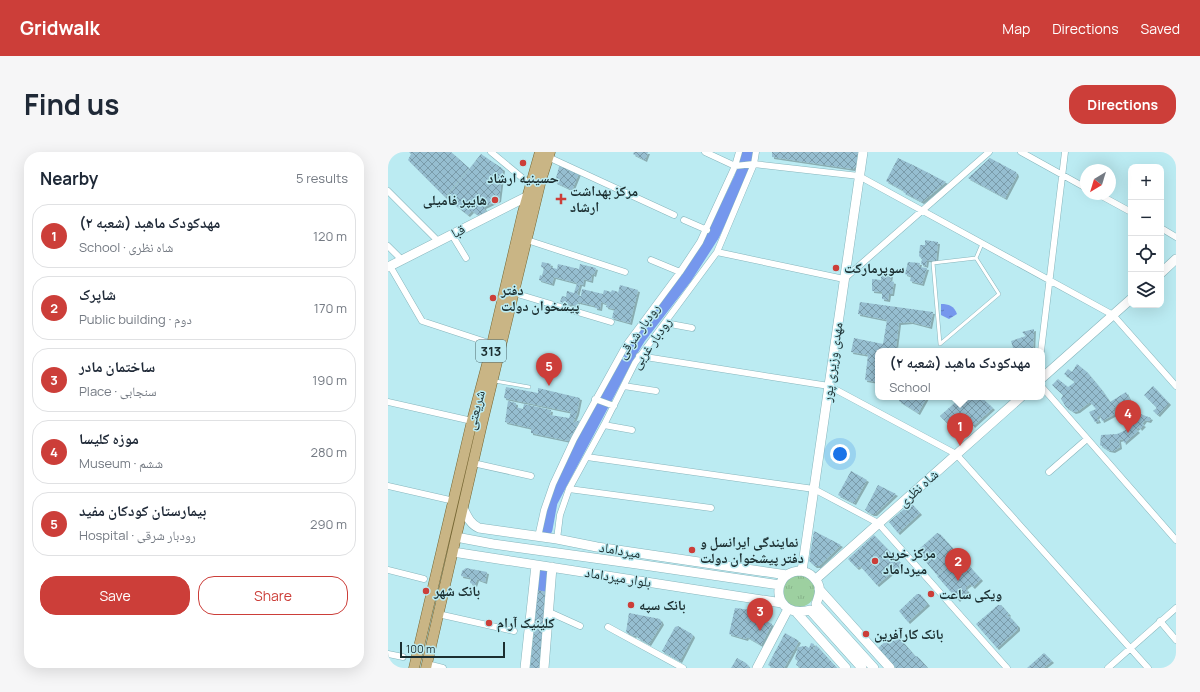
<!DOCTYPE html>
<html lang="en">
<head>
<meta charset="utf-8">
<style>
  body { margin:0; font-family:Manrope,"Noto Naskh Arabic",sans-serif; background:#f6f6f7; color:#1f2937 }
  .controls { position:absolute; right:12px; top:12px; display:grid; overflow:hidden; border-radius:8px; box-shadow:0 4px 16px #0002 }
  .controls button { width:36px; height:36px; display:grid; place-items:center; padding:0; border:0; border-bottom:1px solid #e0e1e3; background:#fff; color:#1f2937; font:20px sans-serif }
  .compass { position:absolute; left:692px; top:12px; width:36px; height:36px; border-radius:50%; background:#fff; box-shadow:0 4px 16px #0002; rotate:218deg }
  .scale { position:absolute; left:12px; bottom:10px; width:105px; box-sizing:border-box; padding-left:4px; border:2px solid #1b2e30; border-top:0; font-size:11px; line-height:14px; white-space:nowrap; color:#1b2e30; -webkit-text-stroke:3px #bbebf2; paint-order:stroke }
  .you { position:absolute; left:452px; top:302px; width:14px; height:14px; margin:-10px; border:3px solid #fff; border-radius:50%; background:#1a73e8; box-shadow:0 0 0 6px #1a73e833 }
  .badge { display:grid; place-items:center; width:26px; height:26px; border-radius:50%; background:#cc3e39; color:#fff; font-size:13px; font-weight:700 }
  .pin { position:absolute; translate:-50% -33px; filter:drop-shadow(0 1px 2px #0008) }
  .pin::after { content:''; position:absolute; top:21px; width:14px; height:12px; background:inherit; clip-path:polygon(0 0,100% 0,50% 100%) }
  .popup { position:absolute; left:487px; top:196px; width:170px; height:52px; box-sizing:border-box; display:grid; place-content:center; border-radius:8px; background:#fff; filter:drop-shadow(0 1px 3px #0005); font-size:13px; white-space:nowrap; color:#747a83 }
  .popup b { font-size:15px; color:#1f2937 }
  .popup::after { content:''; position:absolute; left:50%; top:100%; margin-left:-8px; border:8px solid transparent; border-top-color:#fff }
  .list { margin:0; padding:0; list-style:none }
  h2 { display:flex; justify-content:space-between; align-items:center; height:52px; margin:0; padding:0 16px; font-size:17px }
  h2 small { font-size:13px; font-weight:400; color:#747a83 }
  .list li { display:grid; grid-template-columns:26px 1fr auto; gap:12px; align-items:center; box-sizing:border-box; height:64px; margin:0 8px 8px; padding:0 8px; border:1px solid #e0e1e3; border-radius:16px }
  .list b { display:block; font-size:15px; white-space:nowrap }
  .list p { margin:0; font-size:13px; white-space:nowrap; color:#747a83 }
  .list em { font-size:13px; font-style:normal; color:#747a83 }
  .actions { display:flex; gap:8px; padding:12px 16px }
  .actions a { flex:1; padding:9px 0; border:1px solid #cc3e39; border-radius:16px; text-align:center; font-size:14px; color:#cc3e39 }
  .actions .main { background:#cc3e39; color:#fff }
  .icon { flex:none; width:22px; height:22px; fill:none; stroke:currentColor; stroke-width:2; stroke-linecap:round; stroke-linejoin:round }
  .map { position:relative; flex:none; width:788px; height:516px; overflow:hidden; border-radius:16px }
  header { display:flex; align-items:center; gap:24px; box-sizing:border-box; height:56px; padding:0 20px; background:#cc3e39; color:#fff }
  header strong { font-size:19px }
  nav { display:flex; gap:22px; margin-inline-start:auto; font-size:14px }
  .intro { display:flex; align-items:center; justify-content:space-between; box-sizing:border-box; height:96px; padding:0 24px }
  h1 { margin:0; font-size:28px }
  .button { padding:10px 18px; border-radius:16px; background:#cc3e39; color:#fff; font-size:14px; font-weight:700 }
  main { display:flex; gap:24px; padding:0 24px }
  aside { flex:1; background:#fff; border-radius:16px; box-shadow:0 4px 16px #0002 }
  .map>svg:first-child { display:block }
  .grass { fill:url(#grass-tufts) }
  .water { fill:url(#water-ripples) }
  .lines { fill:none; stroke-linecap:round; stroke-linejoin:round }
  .river { stroke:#7597ed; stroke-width:13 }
  .building { fill:url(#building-cross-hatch); filter:url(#shadow) }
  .lane-casing { stroke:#87b5bc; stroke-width:4 }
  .street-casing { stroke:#87b5bc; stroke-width:7 }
  .secondary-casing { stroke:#87b5bc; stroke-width:10 }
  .primary-casing { stroke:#756633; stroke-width:11 }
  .lane { stroke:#fff; stroke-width:3 }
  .street { stroke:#fff; stroke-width:6 }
  .secondary { stroke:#fff; stroke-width:9 }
  .primary { stroke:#c9b585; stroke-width:10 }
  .poi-dot { fill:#cc3e39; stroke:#bbebf2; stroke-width:1.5 }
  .labels { text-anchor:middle; stroke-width:3; stroke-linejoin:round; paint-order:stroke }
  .shield { fill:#bbebf2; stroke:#4b676a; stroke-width:1 }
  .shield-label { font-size:13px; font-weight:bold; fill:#1b2e30 }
  .poi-label { font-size:14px; font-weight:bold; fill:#1b2e30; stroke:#bbebf2; text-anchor:start }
  .street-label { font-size:14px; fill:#1b2e30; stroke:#bbebf2 }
</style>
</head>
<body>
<header>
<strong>Gridwalk</strong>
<nav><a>Map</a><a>Directions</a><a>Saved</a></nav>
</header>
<div class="intro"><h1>Find us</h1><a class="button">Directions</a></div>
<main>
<aside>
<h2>Nearby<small>5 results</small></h2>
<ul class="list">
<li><span class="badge">1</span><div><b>مهدکودک ماهبد (شعبه ۲)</b><p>School · شاه نظری</p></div><em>120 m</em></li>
<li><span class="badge">2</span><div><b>شاپرک</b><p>Public building · دوم</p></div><em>170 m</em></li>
<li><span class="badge">3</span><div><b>ساختمان مادر</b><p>Place · سنجابی</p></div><em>190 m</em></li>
<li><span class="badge">4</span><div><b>موزه کلیسا</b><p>Museum · ششم</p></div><em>280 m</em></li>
<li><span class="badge">5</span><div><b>بیمارستان کودکان مفید</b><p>Hospital · رودبار شرقی</p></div><em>290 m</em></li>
</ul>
<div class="actions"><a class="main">Save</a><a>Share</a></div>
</aside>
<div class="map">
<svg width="788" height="516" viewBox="0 0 788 516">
  <defs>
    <pattern id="grass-tufts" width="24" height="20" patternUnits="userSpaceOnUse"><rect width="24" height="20" fill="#9dd0a0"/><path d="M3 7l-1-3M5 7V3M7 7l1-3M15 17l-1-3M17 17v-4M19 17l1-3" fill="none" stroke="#87b38a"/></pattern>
    <pattern id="water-ripples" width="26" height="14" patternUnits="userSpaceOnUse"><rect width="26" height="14" fill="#7597ed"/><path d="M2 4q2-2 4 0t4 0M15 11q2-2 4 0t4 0" fill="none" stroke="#5f7cc0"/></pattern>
    <pattern id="building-cross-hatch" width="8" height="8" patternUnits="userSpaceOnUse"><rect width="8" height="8" fill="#96bed0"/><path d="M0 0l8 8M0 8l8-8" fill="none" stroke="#7a9ba9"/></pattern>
    <filter id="shadow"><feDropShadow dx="2" dy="2" stdDeviation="0" flood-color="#0004"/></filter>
  </defs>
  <rect width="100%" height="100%" fill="#bbebf2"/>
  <path class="grass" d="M395 439a16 16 0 1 1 32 0a16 16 0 1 1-32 0Z"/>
  <path class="water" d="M553 152C561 152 566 154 569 162L561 167 553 163Z"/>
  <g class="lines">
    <path class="river" d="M158 377 163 350 240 204 251 186 298 125 325 83 353 25 359 0
      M151 456 154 423"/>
  </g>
  <path class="building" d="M21 0H63L81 16 57 45 20 8 23 2Z
    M246 0H260L257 8 245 2Z
    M384 0H470L468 14 465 17 384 5Z
    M93 2 115 17 111 48 96 55 98 61 92 64 84 59 80 63 58 46Z
    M510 6 529 15 558 30 534 50 515 40 516 39 498 29Z
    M602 6 628 20 629 23 617 46 580 26Z
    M172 11 191 21 184 38 167 30Z
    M537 88 550 90 548 109 539 108 538 114 533 112 534 107 531 104 532 93H537Z
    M154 110 163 112 162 115 169 117 170 112 191 117 192 112 208 116 206 123 204 122 203 129 196 127 195 133 192 132 189 143 193 144 194 137 215 142 216 138 223 140 224 138 230 140 226 157 218 155 219 152 213 150 212 157 207 156V154L190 150 189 154 172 150 174 144 178 145 179 139 186 141 189 131 166 125 164 132 151 128 152 123 154 124 156 116 153 115Z
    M520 110 532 111 531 115 539 116 534 132 522 129 523 124 517 122Z
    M493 122 503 123 502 129 506 130 504 142H501L500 148 494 147V140L484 139V127L493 128Z
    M232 133 250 138 242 171 224 166Z
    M472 150 545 160 542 175 523 170 511 171 508 195 518 199H490L489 230 477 228 480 203 463 200 466 186 495 192 499 168 470 162Z
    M646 177 645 199H626L623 189 638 184 634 180Z
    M689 212 699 220 713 237 722 250 738 240 743 250 734 255 732 252 725 256 727 262 714 269 712 263 709 265 711 269 707 270 701 260 708 257 702 250 690 259 686 260 678 255 673 247 675 243 664 233 670 227 680 235 687 230 676 222 680 217 684 220Z
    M765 234 781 251 770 263 765 259 769 256 756 243Z
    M118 235 150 241V236L192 246 189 261 185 271 192 268 181 289 143 281V276L117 270 120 249 128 251V255L135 257 136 252 163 258 162 263 181 266 183 260 116 246Z
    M513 245H539L530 261 511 249Z
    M569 245H593L605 256 585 274 576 261 560 272 552 264 571 247Z
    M750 261 763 266 761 269 757 268 754 272 756 273 752 277 751 275 748 277 750 279 736 291 735 287 731 288 732 295 725 299 720 298 712 293 713 283 729 282 736 279 744 273 748 266Z
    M463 319 479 328 466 351 450 343Z
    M490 333 508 342 487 362H484L477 358Z
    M523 351 532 361 510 381 501 370Z
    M426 379 453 393 431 414H427L421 409Z
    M549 381 552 382 570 402V404L549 423 529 399Z
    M486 383 514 412 489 433 472 414 469 416 460 407Z
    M572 404 593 427 585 435 582 432 577 436 580 439 570 448 549 424Z
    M78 416 99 420 97 430 89 427 87 433 82 431 83 426 73 424 74 419Z
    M150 438 160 440 152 516H142Z
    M529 442H532L540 452 520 470 511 459Z
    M610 453H613L621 462 619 464 622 465 630 474V477L609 496 588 472Z
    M347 456 372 459 365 475 369 466H372L384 472 373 493 359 485 358 487 341 482Z
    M241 461 272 467 274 471 261 492 250 486V485L247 483 246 484 238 480Z
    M290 474 304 482 305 484 292 509 274 499 287 475Z
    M397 481 411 489 396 516H385L380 513Z
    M507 481 528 505 529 504 539 515 538 516H508L490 496Z
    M423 491 426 492 425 499 428 493 449 516H412V515L408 513 410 509 407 507 410 495 418 494 421 496Z
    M656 501 664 509 655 516H639Z
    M349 506 358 511 361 515V516H343Z"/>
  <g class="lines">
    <defs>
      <path id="lane" d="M588 106 611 142 552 192 545 111 588 106 594 92
        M107 229 141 235"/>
      <path id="street" d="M103 0 143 33
        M317 0 347 14
        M633 0 698 36
        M160 5 286 63
        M347 14 366 12 471 24 725 163 788 234
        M0 39 50 89
        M710 42 743 60
        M296 68 319 78
        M773 76 788 85
        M64 83 78 106
        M139 88 237 120
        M0 94 14 108
        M329 100 456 127 601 0
        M263 108 292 120
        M2 114 34 169 104 192
        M126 141 223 170
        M277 171 304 176
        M653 199 677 0
        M251 204 441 234 568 302 760 516
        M236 234 268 239
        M654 235 788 388
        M207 247 226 254
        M0 250 84 269
        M216 273 244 278
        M199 305 426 337 490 371 619 516
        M85 311 143 324
        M661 320 699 287
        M0 334 66 349
        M181 337 323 356
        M150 385 156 358 165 332 186 287 238 193 292 120 312 90 347 14 351 0
        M169 387 172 363 181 337 216 273 247 211 329 100 366 12 368 0
        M0 418 36 427
        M161 460 192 474
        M50 462 126 479
        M772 469 788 488
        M220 475 295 516
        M0 502 15 505
        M39 512 55 516
        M720 516 788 456"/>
      <path id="secondary" d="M0 115 140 44
        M773 121 788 107
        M654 226 743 147
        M75 356C79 364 82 372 91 376L169 387 209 395 399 423
        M68 385 105 392 249 412 392 433
        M65 400 394 451
        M414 419 475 0
        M428 427 633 245
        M431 437 502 516
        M408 460 458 516
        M137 516 148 413
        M156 516 164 415
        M369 516 400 457
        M474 516 422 458C385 468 381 422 410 419 416 419 422 421 426 426 434 434 432 442 428 452L486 516"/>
      <path id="primary" d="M26 516 84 269 101 205 135 60 152 0
        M38 516 94 272 153 28 162 0"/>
    </defs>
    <use href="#lane" class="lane-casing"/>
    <use href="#street" class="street-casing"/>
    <use href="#secondary" class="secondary-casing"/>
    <use href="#primary" class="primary-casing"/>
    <use href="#lane" class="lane"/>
    <use href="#street" class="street"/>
    <use href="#secondary" class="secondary"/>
    <use href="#primary" class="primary"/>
  </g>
  <g class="poi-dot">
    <circle cx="135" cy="11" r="4"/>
    <path d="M171 41h4v4h4v4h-4v4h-4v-4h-4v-4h4z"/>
    <circle cx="107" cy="48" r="4"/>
    <circle cx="448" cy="116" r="4"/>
    <circle cx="105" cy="146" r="4"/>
    <circle cx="304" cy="398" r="4"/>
    <circle cx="487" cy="409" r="4"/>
    <circle cx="38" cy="439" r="4"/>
    <circle cx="543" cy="442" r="4"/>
    <circle cx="243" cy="453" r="4"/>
    <circle cx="101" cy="471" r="4"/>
    <circle cx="478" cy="482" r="4"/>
  </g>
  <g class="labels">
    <rect class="shield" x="88" y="188" width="30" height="22" rx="3"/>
    <g class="shield-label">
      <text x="103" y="204">313</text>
    </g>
    <g class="poi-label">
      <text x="135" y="31" text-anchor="middle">حسینیه ارشاد</text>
      <text x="182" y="44">مرکز بهداشت<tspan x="182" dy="16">ارشاد</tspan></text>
      <text x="99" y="53" text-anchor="end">هایپر فامیلی</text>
      <text x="456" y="121">سوپرمارکت</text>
      <text x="113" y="143">دفتر<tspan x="113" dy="16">پیشخوان دولت</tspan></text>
      <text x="312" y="395">نمایندگی ایرانسل و<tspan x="312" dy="16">دفتر پیشخوان دولت</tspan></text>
      <text x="495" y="406">مرکز خرید<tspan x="495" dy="16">میرداماد</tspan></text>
      <text x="46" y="444">بانک شهر</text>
      <text x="551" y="447">ویکی ساعت</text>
      <text x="251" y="458">بانک سپه</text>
      <text x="109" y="476">کلینیک آرام</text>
      <text x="486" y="487">بانک کارآفرین</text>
    </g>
    <g class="street-label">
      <text transform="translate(70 79) rotate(-27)" y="5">قبا</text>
      <text transform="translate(250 179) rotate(-55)" y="5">رودبار شرقی</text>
      <text transform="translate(263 191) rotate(-55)" y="5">رودبار غربی</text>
      <text transform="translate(444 210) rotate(-82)" y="5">مهدی وزیری پور</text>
      <text transform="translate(87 258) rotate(-75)" y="5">شریعتی</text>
      <text transform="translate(530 336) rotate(-42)" y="5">شاه نظری</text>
      <text transform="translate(232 398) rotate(9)" y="5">میرداماد</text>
      <text transform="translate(230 425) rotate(9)" y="5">بلوار میرداماد</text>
    </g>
  </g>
</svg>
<div class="controls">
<button>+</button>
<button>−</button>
<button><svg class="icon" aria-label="locate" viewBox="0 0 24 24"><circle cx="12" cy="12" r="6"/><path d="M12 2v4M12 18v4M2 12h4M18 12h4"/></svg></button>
<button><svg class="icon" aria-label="layers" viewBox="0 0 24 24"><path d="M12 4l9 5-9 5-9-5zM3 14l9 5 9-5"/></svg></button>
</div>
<svg class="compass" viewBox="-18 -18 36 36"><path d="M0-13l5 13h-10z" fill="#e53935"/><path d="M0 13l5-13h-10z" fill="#747a83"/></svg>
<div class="scale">100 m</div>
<div class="you"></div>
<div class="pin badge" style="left:572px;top:294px">1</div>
<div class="popup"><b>مهدکودک ماهبد (شعبه ۲)</b>School</div>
<div class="pin badge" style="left:570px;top:429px">2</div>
<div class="pin badge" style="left:372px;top:479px">3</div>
<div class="pin badge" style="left:740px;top:281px">4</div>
<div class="pin badge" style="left:161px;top:234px">5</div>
</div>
</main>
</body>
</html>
